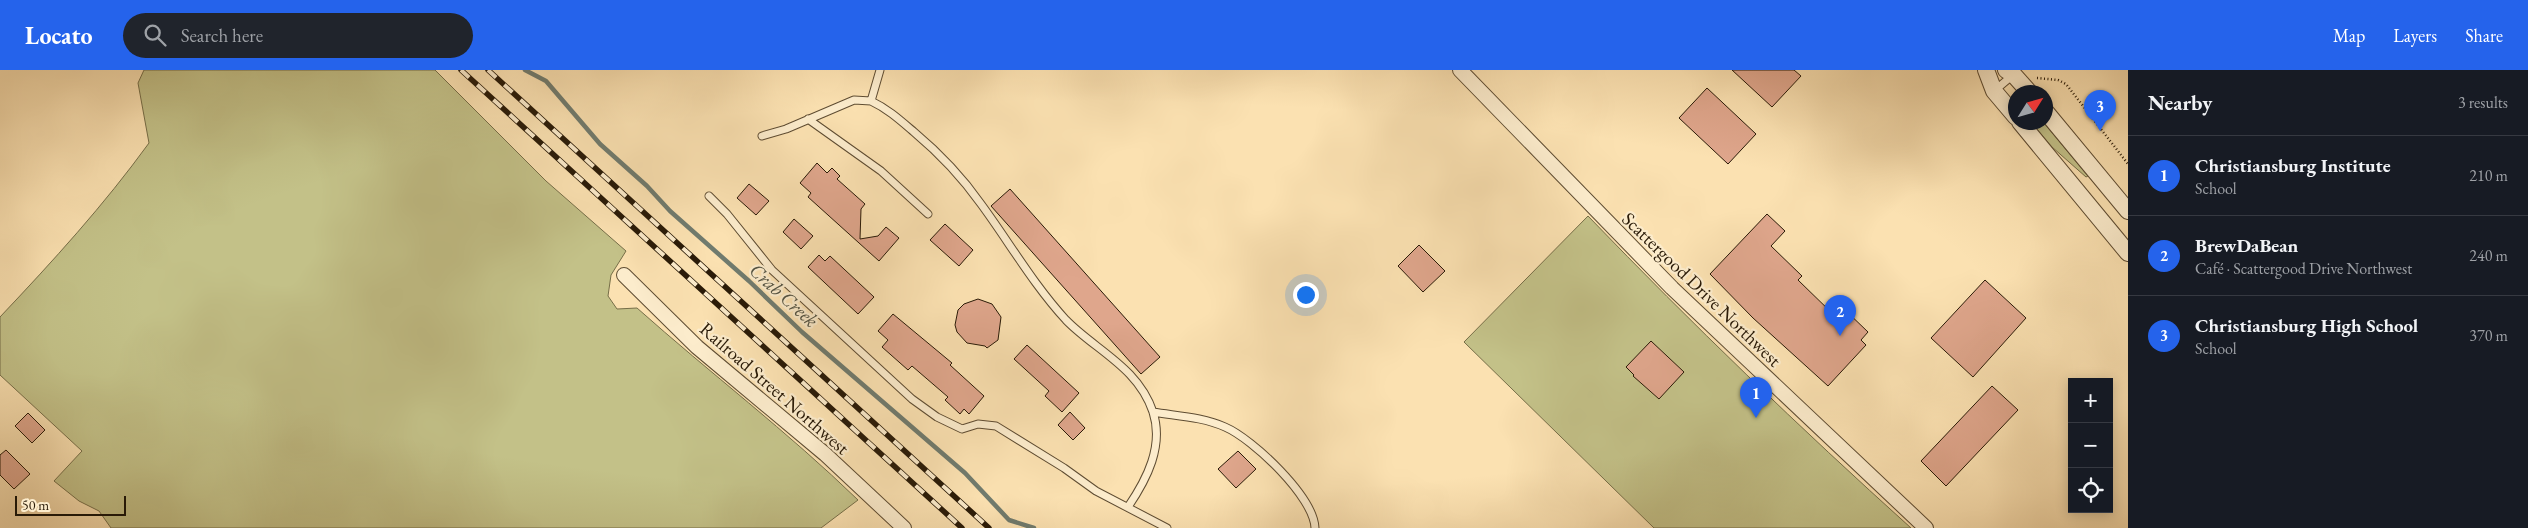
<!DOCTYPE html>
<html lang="en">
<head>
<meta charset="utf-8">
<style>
  body { margin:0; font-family:"EB Garamond",serif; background:#20242c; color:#f1f3f6 }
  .controls { position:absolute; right:15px; bottom:15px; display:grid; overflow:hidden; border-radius:0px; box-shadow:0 2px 12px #0003 }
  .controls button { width:45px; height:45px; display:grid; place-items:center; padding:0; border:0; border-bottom:1px solid #363941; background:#171b24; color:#f1f3f6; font:25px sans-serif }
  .compass { position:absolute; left:2008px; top:15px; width:45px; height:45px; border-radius:50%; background:#171b24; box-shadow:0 2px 12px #0003; rotate:53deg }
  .scale { position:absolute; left:15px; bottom:12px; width:111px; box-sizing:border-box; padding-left:5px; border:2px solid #291a07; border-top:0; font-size:14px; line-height:18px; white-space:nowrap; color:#291a07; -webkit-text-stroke:4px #fceccc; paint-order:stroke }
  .you { position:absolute; left:1305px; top:224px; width:18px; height:18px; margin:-12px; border:4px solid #fff; border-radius:50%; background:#1a73e8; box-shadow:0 0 0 8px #1a73e833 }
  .badge { display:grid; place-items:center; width:32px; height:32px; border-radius:50%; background:#2563eb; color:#fff; font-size:16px; font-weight:700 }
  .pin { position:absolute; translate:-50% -41px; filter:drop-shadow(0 1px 2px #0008) }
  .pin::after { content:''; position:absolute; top:26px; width:18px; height:15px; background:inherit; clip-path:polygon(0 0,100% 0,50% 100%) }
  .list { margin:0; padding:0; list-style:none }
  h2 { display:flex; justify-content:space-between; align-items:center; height:65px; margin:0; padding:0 20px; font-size:21px }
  h2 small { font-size:16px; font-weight:400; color:#9ea1a6 }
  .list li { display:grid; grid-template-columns:32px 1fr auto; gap:15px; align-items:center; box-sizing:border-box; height:80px; padding:0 20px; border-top:1px solid #363941 }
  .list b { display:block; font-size:19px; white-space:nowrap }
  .list p { margin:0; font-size:16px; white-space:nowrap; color:#9ea1a6 }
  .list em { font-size:16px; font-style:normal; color:#9ea1a6 }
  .icon { flex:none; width:28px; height:28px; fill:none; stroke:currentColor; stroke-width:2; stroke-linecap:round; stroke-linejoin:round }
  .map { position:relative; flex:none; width:2128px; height:458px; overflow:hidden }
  header { display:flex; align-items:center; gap:30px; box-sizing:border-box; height:70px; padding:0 25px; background:#2563eb; color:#fff }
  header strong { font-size:24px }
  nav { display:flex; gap:28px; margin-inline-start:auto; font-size:18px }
  .search { width:350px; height:45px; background:#20242c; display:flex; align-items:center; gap:12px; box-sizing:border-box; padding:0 18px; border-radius:28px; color:#9ea1a6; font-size:19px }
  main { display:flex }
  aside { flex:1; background:#171b24 }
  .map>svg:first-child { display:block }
  .green { fill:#c3c188; stroke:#766e48 }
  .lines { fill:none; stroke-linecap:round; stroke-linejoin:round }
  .stream { stroke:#707b6e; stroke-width:4.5 }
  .building { fill:#dfa68c; stroke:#291a07 }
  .service-casing { stroke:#5e4c32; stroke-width:9 }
  .minor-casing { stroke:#5e4c32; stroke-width:16 }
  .tertiary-casing { stroke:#5e4c32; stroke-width:18 }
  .path { stroke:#291a07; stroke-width:2.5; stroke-dasharray:1 2.5; stroke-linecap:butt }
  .service { stroke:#fceccc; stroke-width:7 }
  .minor { stroke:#fceccc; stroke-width:14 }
  .tertiary { stroke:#fceccc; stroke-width:16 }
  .rail-casing { stroke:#291a07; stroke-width:5.5 }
  .rail { stroke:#fceccc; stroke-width:4; stroke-dasharray:11; stroke-linecap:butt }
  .labels { text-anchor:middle; stroke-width:4.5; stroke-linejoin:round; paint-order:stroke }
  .street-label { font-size:19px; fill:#291a07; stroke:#fceccc }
  .water-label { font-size:20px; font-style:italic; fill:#535343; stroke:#fceccc }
</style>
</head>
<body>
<header>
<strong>Locato</strong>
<div class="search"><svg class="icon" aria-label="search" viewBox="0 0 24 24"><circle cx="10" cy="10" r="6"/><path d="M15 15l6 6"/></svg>Search here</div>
<nav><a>Map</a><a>Layers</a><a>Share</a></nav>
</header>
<main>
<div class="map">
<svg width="2128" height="458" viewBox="0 0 2128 458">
  <rect width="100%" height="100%" fill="#fbe1b1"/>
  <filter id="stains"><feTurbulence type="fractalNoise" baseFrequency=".004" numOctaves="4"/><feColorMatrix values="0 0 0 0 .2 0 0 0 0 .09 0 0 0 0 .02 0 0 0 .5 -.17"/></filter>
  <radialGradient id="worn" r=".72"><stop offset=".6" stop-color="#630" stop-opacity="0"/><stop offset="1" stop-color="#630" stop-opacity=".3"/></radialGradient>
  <path class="green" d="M144 0H435L546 111 626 181 611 205 608 226 617 239 637 238C710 303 788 362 858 430L821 458H111L99 441 79 431 54 411 82 381 0 305V247C53 191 104 135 149 73L138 13Z
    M2032 53H2044L2088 106 2086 107 2052 77Z
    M1588 146C1692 254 1800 358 1911 458H1654L1464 272Z"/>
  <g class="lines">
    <path class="stream" d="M525 0 546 11 600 74 647 116 670 141 749 211 802 262 965 403 1009 450 1034 458"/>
  </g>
  <path class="building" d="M1732 0H1794L1801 6 1772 37Z
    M1707 18 1756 64 1728 94 1679 48Z
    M817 93 827 103 832 98 840 106 837 109 865 134 861 139 860 169 878 166 886 157 899 168 879 191 808 127 811 123 800 113Z
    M749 114 769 131 756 145 737 128Z
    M1010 119 1160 287 1141 304 991 136Z
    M1767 144 1785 161 1771 176 1802 206 1798 210 1835 246 1843 238 1868 262 1861 270 1866 275 1828 316 1753 248 1710 204Z
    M794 149 813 166 801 179 783 162Z
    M945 154 973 180 959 196 930 170Z
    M1419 175 1445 201 1423 222 1398 196Z
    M819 185 825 191 830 186 874 227 858 244 808 197Z
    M1985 210 2026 248 1973 307 1931 268Z
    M978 229 992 234 1001 247 998 270 987 278 985 276 967 273 957 262 955 255 958 240 964 234Z
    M893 244 952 293 950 295 984 326 969 344 964 339 960 344 945 330 948 327 912 296 908 300 882 277 888 270 878 261Z
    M1651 271 1684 302 1659 329 1633 306 1634 305 1626 297Z
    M1027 275 1079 323 1062 342 1045 326 1049 321 1014 289Z
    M1992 316 2018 340 1946 416 1921 391Z
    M1070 342 1085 358 1073 370 1058 355Z
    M28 343 45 360 32 373 15 356Z
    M6 380 30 404 14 419 0 405V385Z
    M1238 381 1256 399 1236 418 1218 399Z"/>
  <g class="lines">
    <defs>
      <path id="service" d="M1994 21 2013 5
        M871 31C888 39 900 50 914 62 939 83 962 107 981 134 1009 172 1033 214 1066 250 1095 280 1138 297 1153 342 1164 376 1147 409 1128 437
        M808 49 881 101 928 144
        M762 66 786 59 854 30 871 31 880 0
        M709 126 727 144 772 200 912 329 937 347 962 359 978 354 996 356 1064 398 1096 421 1167 458
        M1153 342C1177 346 1203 347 1225 357 1253 369 1314 427 1315 458"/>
      <path id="minor" d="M1460 0 1672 218 1926 458
        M624 205 697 277 825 384 904 458"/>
      <path id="tertiary" d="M1986 0 1994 21 2016 47
        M2006 0 2013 4 2029 22
        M2046 42 2128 141
        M2020 52 2128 183"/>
    </defs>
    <use href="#service" class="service-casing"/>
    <use href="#minor" class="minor-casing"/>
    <use href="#tertiary" class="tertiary-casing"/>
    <path class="path" d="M2037 8 2058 10 2066 14 2128 94"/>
    <use href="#service" class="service"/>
    <use href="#minor" class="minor"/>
    <use href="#tertiary" class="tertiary"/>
    <defs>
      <path id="rail" d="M461 0 962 458
        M488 0 989 458"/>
    </defs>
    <use href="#rail" class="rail-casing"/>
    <use href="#rail" class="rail"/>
  </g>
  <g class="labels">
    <g class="street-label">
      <text transform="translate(1702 219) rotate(44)" y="7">Scattergood Drive Northwest</text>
      <text transform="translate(775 318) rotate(41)" y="7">Railroad Street Northwest</text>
    </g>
    <g class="water-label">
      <text transform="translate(784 225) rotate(42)" y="7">Crab Creek</text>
    </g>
  </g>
  <rect width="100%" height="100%" filter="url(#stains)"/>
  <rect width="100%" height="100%" fill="url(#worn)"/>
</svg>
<div class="controls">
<button>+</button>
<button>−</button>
<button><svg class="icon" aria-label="locate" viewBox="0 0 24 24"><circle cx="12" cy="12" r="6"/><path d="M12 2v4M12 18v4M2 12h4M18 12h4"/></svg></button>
</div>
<svg class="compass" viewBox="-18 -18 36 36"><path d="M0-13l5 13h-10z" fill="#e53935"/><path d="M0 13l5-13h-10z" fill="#9ea1a6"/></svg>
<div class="scale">50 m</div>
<div class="you"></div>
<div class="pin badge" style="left:1756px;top:348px">1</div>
<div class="pin badge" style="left:1840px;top:266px">2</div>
<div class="pin badge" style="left:2100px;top:61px">3</div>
</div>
<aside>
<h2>Nearby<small>3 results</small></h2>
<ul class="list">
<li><span class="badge">1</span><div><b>Christiansburg Institute</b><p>School</p></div><em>210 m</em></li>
<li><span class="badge">2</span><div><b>BrewDaBean</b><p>Café · Scattergood Drive Northwest</p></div><em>240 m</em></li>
<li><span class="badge">3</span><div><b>Christiansburg High School</b><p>School</p></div><em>370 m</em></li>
</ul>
</aside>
</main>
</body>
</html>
